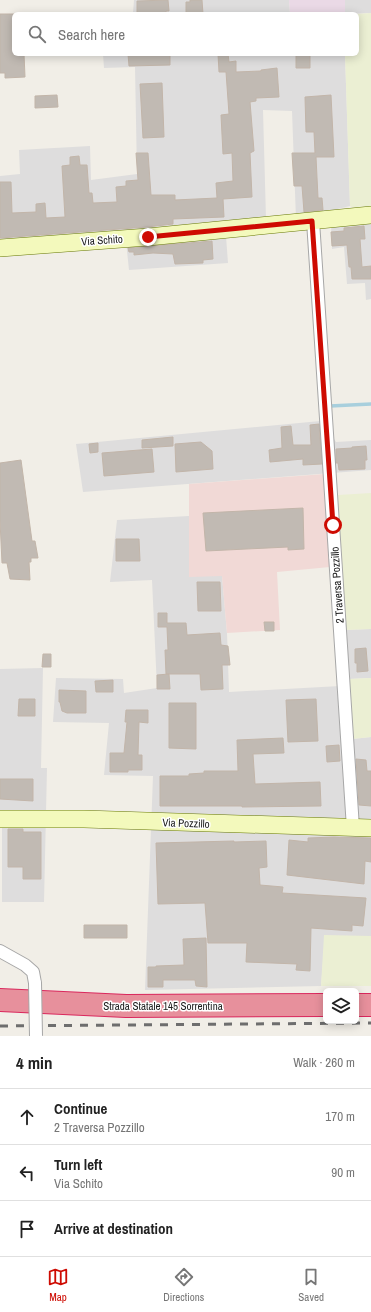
<!DOCTYPE html>
<html lang="en">
<head>
<meta charset="utf-8">
<style>
  body { margin:0; font-family:"Archivo Narrow",sans-serif; background:#f6f6f6; color:#222 }
  .controls { position:absolute; right:12px; bottom:12px; display:grid; overflow:hidden; border-radius:6px; box-shadow:0 2px 10px #0003 }
  .controls button { width:36px; height:36px; display:grid; place-items:center; padding:0; border:0; border-bottom:1px solid #e0e0e0; background:#fff; color:#222; font:20px sans-serif }
  .stop { position:absolute; width:12px; height:12px; margin:-9px; border:3px solid #ce0b02; border-radius:50%; background:#fff }
  .stop.end { background:#ce0b02; border-color:#fff; box-shadow:0 1px 4px #0008 }
  .list { margin:0; padding:0; list-style:none }
  h2 { display:flex; justify-content:space-between; align-items:center; height:52px; margin:0; padding:0 16px; font-size:17px }
  h2 small { font-size:13px; font-weight:400; color:#767676 }
  .list li { display:grid; grid-template-columns:26px 1fr auto; gap:12px; align-items:center; box-sizing:border-box; height:56px; padding:0 16px; border-top:1px solid #e0e0e0 }
  .list b { display:block; font-size:15px; white-space:nowrap }
  .list p { margin:0; font-size:13px; white-space:nowrap; color:#767676 }
  .list em { font-size:13px; font-style:normal; color:#767676 }
  .icon { flex:none; width:22px; height:22px; fill:none; stroke:currentColor; stroke-width:2; stroke-linecap:round; stroke-linejoin:round }
  .map { position:relative; flex:none; width:371px; height:1036px; overflow:hidden }
  .search { position:absolute; background:#fff; box-shadow:0 2px 10px #0003; left:12px; right:12px; top:12px; height:44px; display:flex; align-items:center; gap:10px; box-sizing:border-box; padding:0 14px; border-radius:6px; color:#767676; font-size:15px }
  .sheet { height:220px; background:#fff }
  nav { display:flex; justify-content:space-around; align-items:center; box-sizing:border-box; height:56px; border-top:1px solid #e0e0e0; background:#fff; font-size:11px; color:#767676 }
  nav a { display:grid; justify-items:center; gap:2px }
  nav .on { color:#ce0b02 }
  .map>svg:first-child { display:block }
  .residential { fill:#dedddd }
  .commercial { fill:#f1d9d6 }
  .industrial { fill:#ead9e6 }
  .farmland { fill:#ebefd3 }
  .lines { fill:none; stroke-linecap:round; stroke-linejoin:round }
  .stream { stroke:#a8cfdd; stroke-width:3.5 }
  .building { fill:#c1bab3; stroke:#c2b5a9 }
  .street-casing { stroke:#a7a7a7; stroke-width:14 }
  .secondary-casing { stroke:#677806; stroke-width:18 }
  .highway-casing { stroke:#da285d; stroke-width:24 }
  .street { stroke:#fff; stroke-width:12 }
  .secondary { stroke:#f3f9bc; stroke-width:17 }
  .highway { stroke:#e7909c; stroke-width:22 }
  .rail { stroke:#6e6e6e; stroke-width:3; stroke-dasharray:8 8; stroke-linecap:butt }
  .street-bridge-casing { stroke:#a7a7a7; stroke-width:14; stroke-linecap:butt }
  .street-bridge { stroke:#fff; stroke-width:12 }
  .route { stroke:#ce0b02; stroke-width:5 }
  .labels { text-anchor:middle; stroke-width:3; stroke-linejoin:round; paint-order:stroke }
  .street-label { font-size:11px; fill:#202020; stroke:#fff }
</style>
</head>
<body>
<div class="map">
<svg width="371" height="1036" viewBox="0 0 371 1036">
  <rect width="100%" height="100%" fill="#f1eee7"/>
  <path class="residential" d="M134 0H289L290 14H131L133 13Z
    M345 0H371V13L345 14Z
    M103 54H345L350 206 296 219 292 111 263 110 266 219 225 223 228 263 129 270 125 232 0 243V176L20 174 19 150 90 146 91 180 137 174 135 67 104 68Z
    M371 220V299L366 300 365 283 347 284 344 247 332 249 331 224Z
    M331 420 332 436 336 442 371 440V470L83 492 76 444Z
    M189 516V576H222L227 633 229 692 340 686 344 630 371 629V678L349 679 352 739 371 737V936H325L321 986 145 990 153 776 104 775 109 723 53 722 56 678 123 679 124 693 157 688 152 580 110 582 117 520Z
    M43 668 41 768H47L44 902H2V828L0 827V669Z"/>
  <path class="commercial" d="M325 474 330 567 277 572 280 630 227 633 222 576 189 577V484Z"/>
  <path class="industrial" d="M289 0H345V14H290Z"/>
  <path class="farmland" d="M371 13V210H356L350 206 345 54H357V14Z
    M371 493V629L344 630 338 495Z
    M371 678V737L352 739 348 679Z
    M324 935 371 936V986H321Z"/>
  <g class="lines">
    <path class="stream" d="M330 408V406L371 404"/>
  </g>
  <path class="building" d="M168 0 169 11H166V14H137V1Z
    M190 0H202L203 14H186V2H190Z
    M0 14H14V54H24L25 77 5 78V73H0Z
    M128 54H170V65L129 66Z
    M218 54H228L229 62 236 61V72L261 71V70L277 68 279 97 256 98V101L250 102 254 151 250 153 252 197 223 199 224 217 173 219V224L147 227 0 238V182H11L12 213 36 212V204L45 203 46 218 65 217 62 166 70 165V157L79 156 80 165H87L89 193H92L93 203 117 202 116 187 126 186V181L138 180 136 153H148L151 195H175V200L217 198 216 183 233 181 232 153 223 154 221 115 229 114 226 72H219Z
    M296 54H310V68H296Z
    M162 83 164 137 143 138 140 84Z
    M57 95 58 107 35 108V96Z
    M331 95 334 157H316L318 198H322L323 210 304 212 302 186H294L292 153H315L314 132H306L305 97Z
    M364 226 365 239H360L362 267 371 266V279H352L351 267H349L347 245 332 246 331 232 344 231V228Z
    M212 241 213 259 203 260V263L175 264 173 254 153 253 134 255V252H129L128 248Z
    M319 424 322 464 303 465V459L270 462 269 450 282 448 281 427 291 426 293 445H311L310 425Z
    M173 437V446L142 448V440Z
    M201 442 212 451 213 469 176 472 175 444Z
    M98 443V452L90 453 89 444Z
    M366 446 367 460H365V469L339 470 338 463H336V449L352 448V447Z
    M152 449 154 472 104 476 102 453Z
    M21 460 32 541H35L38 558H31V562H29L30 580 10 579 7 563H2L0 521V463Z
    M303 508 304 549 288 550V547L206 551 203 513Z
    M116 539H139L140 561H116Z
    M197 582H220L221 611H198Z
    M158 613H167V623H186L187 635 220 633 221 645 228 646 230 665H222L223 689 201 690 200 674H166L165 650H168L167 627H158Z
    M264 622H274V631H265Z
    M366 648 368 671 357 672V663H355V649Z
    M43 654H51V667H42Z
    M169 674 170 689H157V675Z
    M113 680V692H96L95 681Z
    M59 690 86 691V713H67L62 711 60 702H59Z
    M19 699H35V716H18Z
    M316 699 318 741 288 742 286 700Z
    M169 703H196V749L169 748Z
    M126 710H148V723L139 722 138 755H142V770H128V772H110V753H124L127 722H125Z
    M283 738 284 753 253 754 255 784 320 782 321 806 242 807V806H160V776H189V774L204 773V771H238L237 740Z
    M339 745 340 761 327 762 326 746Z
    M356 759 366 760 367 771H371V806L359 805Z
    M0 779H33V801L0 799Z
    M8 829H23V832H41V879H23V867H8Z
    M334 837 371 838V862L365 861 364 884 287 875 289 840 308 842V838Z
    M234 841V842L266 841 267 867 259 868 260 885 283 887 282 893 366 898 363 926 352 925V931L311 928 310 971 296 970 297 964 246 962 247 943H208L205 903 158 904 156 843Z
    M84 925H127V938H84Z
    M206 938 207 987 196 986 195 980H163V987H148V967H156V966L184 965 183 939Z"/>
  <g class="lines">
    <defs>
      <path id="street" d="M313 221 353 828
        M0 951 25 965 33 972 35 983"/>
      <path id="secondary" d="M0 248 148 237 371 215
        M0 819H84L371 828"/>
      <path id="highway" d="M0 1000 126 1006 326 1005
        M356 1005H371"/>
    </defs>
    <use href="#street" class="street-casing"/>
    <use href="#secondary" class="secondary-casing"/>
    <use href="#highway" class="highway-casing"/>
    <use href="#street" class="street"/>
    <use href="#secondary" class="secondary"/>
    <use href="#highway" class="highway"/>
    <path class="rail" d="M0 1026 371 1023"/>
    <defs>
      <path id="street-bridge" d="M35 983 36 1036"/>
    </defs>
    <use href="#street-bridge" class="street-bridge-casing"/>
    <use href="#street-bridge" class="street-bridge"/>
  </g>
  <g class="lines">
    <path class="route" d="M148 237 312 221 333 525"/>
  </g>
  <g class="labels">
    <g class="street-label">
      <text transform="translate(102 240) rotate(-4)" y="4">Via Schito</text>
      <text transform="translate(337 585) rotate(-94)" y="4">2 Traversa Pozzillo</text>
      <text transform="translate(186 823) rotate(2)" y="4">Via Pozzillo</text>
      <text x="163" y="1010">Strada Statale 145 Sorrentina</text>
    </g>
  </g>
</svg>
<div class="controls">
<button><svg class="icon" aria-label="layers" viewBox="0 0 24 24"><path d="M12 4l9 5-9 5-9-5zM3 14l9 5 9-5"/></svg></button>
</div>
<div class="stop" style="left:333px;top:525px"></div>
<div class="stop end" style="left:148px;top:237px"></div>
<div class="search"><svg class="icon" aria-label="search" viewBox="0 0 24 24"><circle cx="10" cy="10" r="6"/><path d="M15 15l6 6"/></svg>Search here</div>
</div>
<section class="sheet">
<h2>4 min<small>Walk · 260 m</small></h2>
<ul class="list">
<li><svg class="icon" aria-label="ahead" viewBox="0 0 24 24"><path d="M12 20V5M6 11l6-6 6 6"/></svg><div><b>Continue</b><p>2 Traversa Pozzillo</p></div><em>170 m</em></li>
<li><svg class="icon" aria-label="left" viewBox="0 0 24 24"><path d="M17 20v-9H6M10 6l-5 5 5 5"/></svg><div><b>Turn left</b><p>Via Schito</p></div><em>90 m</em></li>
<li><svg class="icon" aria-label="arrive" viewBox="0 0 24 24"><path d="M6 21V4h12l-3 4 3 4H6"/></svg><div><b>Arrive at destination</b></div></li>
</ul>
</section>
<nav>
<a class="on"><svg class="icon" aria-label="map" viewBox="0 0 24 24"><path d="M3 6l6-2 6 2 6-2v14l-6 2-6-2-6 2zM9 4v14M15 6v14"/></svg>Map</a>
<a><svg class="icon" aria-label="directions" viewBox="0 0 24 24"><path d="M12 3l9 9-9 9-9-9zM9 14v-3h6M13 9l2 2-2 2"/></svg>Directions</a>
<a><svg class="icon" aria-label="saved" viewBox="0 0 24 24"><path d="M7 4h10v16l-5-4-5 4z"/></svg>Saved</a>
</nav>
</body>
</html>
